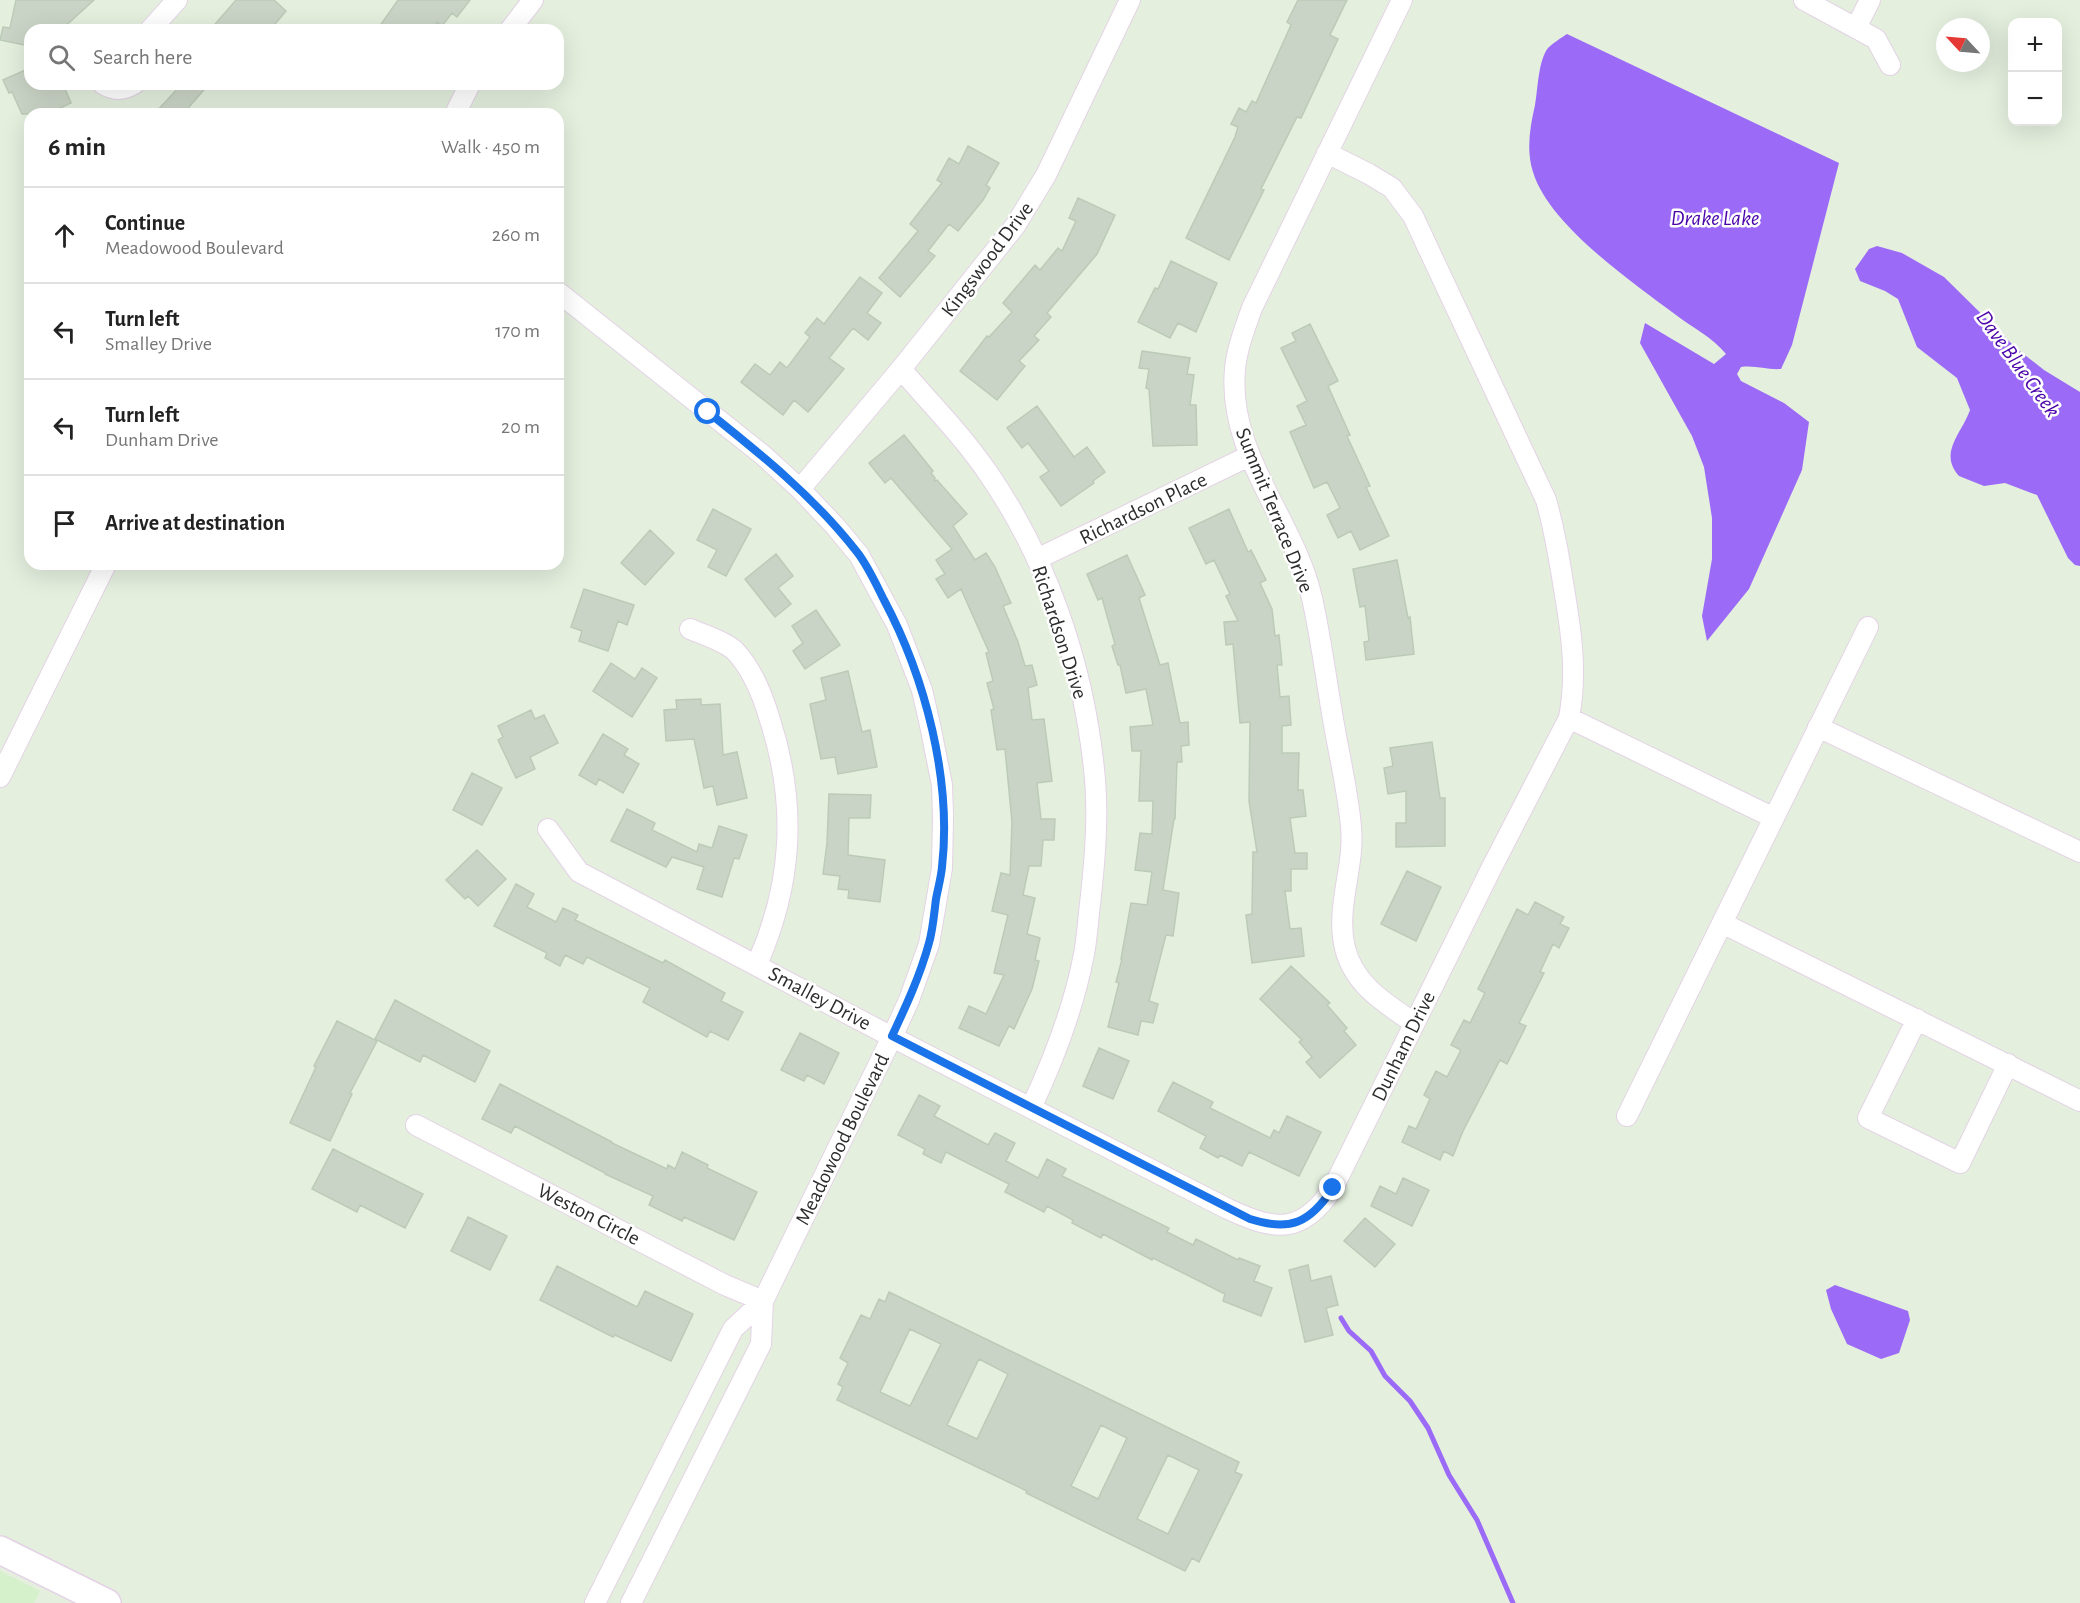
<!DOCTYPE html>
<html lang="en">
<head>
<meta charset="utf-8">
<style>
  body { margin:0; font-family:"Alegreya Sans",sans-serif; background:#f2f2f2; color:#222 }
  .controls { position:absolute; right:18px; top:18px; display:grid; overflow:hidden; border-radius:12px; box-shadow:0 6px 24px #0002 }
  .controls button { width:54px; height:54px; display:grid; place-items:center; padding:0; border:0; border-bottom:2px solid #e0e0e0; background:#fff; color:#222; font:30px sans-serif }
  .compass { position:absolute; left:1936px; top:18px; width:54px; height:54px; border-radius:50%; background:#fff; box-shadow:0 6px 24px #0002; rotate:296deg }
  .stop { position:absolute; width:18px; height:18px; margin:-14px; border:4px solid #1a73e8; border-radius:50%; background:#fff }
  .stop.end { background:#1a73e8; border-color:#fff; box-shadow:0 2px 6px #0008 }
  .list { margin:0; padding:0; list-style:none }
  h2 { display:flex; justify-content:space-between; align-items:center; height:78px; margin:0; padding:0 24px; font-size:26px }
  h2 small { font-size:20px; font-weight:400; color:#767676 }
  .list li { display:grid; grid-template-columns:39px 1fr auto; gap:18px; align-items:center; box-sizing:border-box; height:96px; padding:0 24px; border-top:2px solid #e0e0e0 }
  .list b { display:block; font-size:22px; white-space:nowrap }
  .list p { margin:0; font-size:20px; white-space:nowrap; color:#767676 }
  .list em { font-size:20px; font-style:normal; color:#767676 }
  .icon { flex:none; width:33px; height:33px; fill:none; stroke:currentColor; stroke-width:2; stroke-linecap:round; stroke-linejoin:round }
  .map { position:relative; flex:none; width:2080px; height:1603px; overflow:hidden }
  .search { position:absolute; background:#fff; box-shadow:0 6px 24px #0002; left:24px; top:24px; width:540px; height:66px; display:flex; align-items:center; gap:15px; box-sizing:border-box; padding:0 21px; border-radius:18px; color:#767676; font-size:22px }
  .panel { position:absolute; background:#fff; box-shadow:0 6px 24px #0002; left:24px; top:108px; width:540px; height:462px; border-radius:18px }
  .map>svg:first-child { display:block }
  .education { fill:#d5f1cc }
  .water { fill:#9b6af7 }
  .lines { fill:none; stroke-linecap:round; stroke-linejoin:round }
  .stream { stroke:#9b6af7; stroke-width:5 }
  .building { fill:#cad4c6; stroke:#bccbb7; stroke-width:1.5; fill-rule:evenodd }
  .street-casing { stroke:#e4d3e6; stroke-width:22 }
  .secondary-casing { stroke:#e4d3e6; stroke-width:30 }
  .street { stroke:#fff; stroke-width:20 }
  .secondary { stroke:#fff; stroke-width:27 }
  .route { stroke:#1a73e8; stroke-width:8 }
  .labels { text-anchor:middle; stroke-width:5; stroke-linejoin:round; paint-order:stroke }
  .street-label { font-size:21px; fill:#2c2c2c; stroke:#fff }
  .water-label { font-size:22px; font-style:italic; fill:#4a04a9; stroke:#fff }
</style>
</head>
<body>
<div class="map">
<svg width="2080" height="1603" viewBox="0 0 2080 1603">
  <rect width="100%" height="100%" fill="#e4efde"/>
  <path class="education" d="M0 1571 40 1591 34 1603H0Z"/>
  <path class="water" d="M1567 34 1839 163 1792 345 1781 369C1767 370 1755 365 1741 367L1737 374 1741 381 1784 403 1809 422 1802 470 1749 589 1707 641 1702 616 1712 559V518L1704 467 1692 436 1640 343 1645 323 1714 364 1726 354C1712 337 1693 328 1676 315 1632 282 1549 225 1533 172 1526 150 1530 127 1535 105 1538 89 1538 61 1548 48 1553 43 1561 38 1567 34Z
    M1877 246 1902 253 1944 277 2016 348 2044 370 2080 392V566L2075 565 2068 558 2037 495 2005 483 1984 486 1959 476C1938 453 1962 433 1970 410L1957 378 1917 347 1898 299 1885 291 1860 281 1855 269 1869 249Z
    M1835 1285 1908 1311 1910 1320 1899 1353 1881 1359 1847 1344 1831 1309 1826 1290Z"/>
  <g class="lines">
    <path class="stream" d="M1341 1318 1349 1331 1371 1351 1385 1376 1410 1401 1428 1428 1449 1475 1477 1520 1513 1603"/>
  </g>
  <path class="building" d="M16 0H94L61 30H30V46L0 40 3 27 10 28Z
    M236 0H274L286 11 270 30H210Z
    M398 0H470L457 17 452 13 442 26 437 22 432 30H377Z
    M1298 0H1347L1330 35 1338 39 1301 118 1297 117 1261 189 1264 190 1229 260 1186 238 1235 137 1238 127 1231 124 1239 108 1246 112 1252 101 1256 103 1291 25 1287 22Z
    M30 68V84H63L71 103 48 114H22L12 92 9 93 3 80Z
    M182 84H209L183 114H154Z
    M968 146 999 163 986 185 990 188 983 200 958 231 949 224 928 251 935 256 900 297 879 278 918 231 910 224 942 183 937 180 949 158 959 164Z
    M1078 198 1115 215 1097 254 1047 313 1051 317 1034 336 1039 340 1019 361 1025 366 997 400 960 371 987 336 989 337 1012 312 1003 303 1035 265 1040 270 1058 248 1062 251 1076 221 1069 218Z
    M1171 261 1217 283 1196 332 1178 323 1170 338 1138 322 1155 288 1158 289Z
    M860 277 882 293 867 313 881 323 868 340 853 328 829 358 844 369 808 412 794 400 783 415 741 382 755 364 770 375 780 362 787 368 810 337 805 333 817 318 824 324Z
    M1310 324 1338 381 1328 386 1350 435 1347 436 1370 486 1366 487 1389 536 1360 550 1351 531 1338 538 1327 515 1340 508 1327 482 1314 488 1290 432 1306 425 1297 406 1307 401 1281 348 1296 341 1292 333Z
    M1142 351 1190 358 1187 374 1194 375 1190 405H1196L1197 445 1153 446 1149 389 1146 388 1149 369 1139 368Z
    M1037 406 1074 457 1087 447 1105 472 1093 481 1094 483 1061 506 1040 477 1049 471 1028 443 1022 448 1007 428Z
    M904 435 933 471 931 473 935 478 934 481 937 480 967 514 953 526 975 560 986 553 995 567 1011 603 1003 606 1018 642 1025 666 1032 665 1037 685 1028 688 1032 720 1044 719 1052 781 1037 783 1041 819H1055L1054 840H1043L1041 866H1029L1023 895 1035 898 1027 934 1040 938 1035 960 1039 961 1032 989 1014 1029 1009 1026 999 1046 959 1028 969 1006 986 1014 1004 975 994 973 1008 915 992 911 1001 873 1010 875 1012 822 1005 749 997 750 991 710 994 709 987 683 993 681 986 653 989 652 961 589 948 598 936 579 945 574 936 560 952 549 891 478 885 483 869 463Z
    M713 509 751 529 726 576 708 567 717 550 697 540Z
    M1229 509 1248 552 1251 550 1266 580 1260 583 1272 609 1275 636 1279 635 1282 665H1277L1280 697 1289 696 1291 725 1282 726V753H1299L1298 790H1303L1306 816 1290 818 1295 853H1307V869H1291V891H1285L1290 929 1301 928 1304 956 1252 963 1246 915 1252 914 1253 852H1257L1249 801 1250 722 1240 723 1233 644 1226 645 1224 622 1238 621 1226 596 1230 594 1214 560 1206 564 1189 528Z
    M650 530 674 553 645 585 621 563Z
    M776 554 793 576 778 588 791 604 775 617 745 579Z
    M1127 555 1145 595 1139 598 1160 665 1168 663 1180 723 1188 722 1189 745 1181 746 1182 762H1177L1175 819H1174L1163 890 1179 893 1173 936 1166 935 1149 1001 1158 1004 1153 1023 1141 1021 1138 1035 1108 1027 1119 983 1116 982 1122 959H1121L1131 903 1147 905 1152 872 1135 870 1140 833 1152 834 1153 801H1139L1141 751H1132L1130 727 1153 725 1146 689 1126 693 1120 665H1118L1112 646 1115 644 1102 598 1098 600 1087 574Z
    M1397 560 1408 618 1410 617 1414 654 1366 660 1364 642 1369 641 1365 606 1360 607 1353 569Z
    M584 589 634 605 627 625 618 621 608 651 579 641 582 631 571 627Z
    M816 610 840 645 805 669 793 651 803 643 792 626Z
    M611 663 635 679 642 668 657 678 632 717 593 691Z
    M848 671 862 732 870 730 877 767 838 774 835 757 821 759 810 704 826 700 821 678Z
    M701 699V705L720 704 723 755 737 752 747 798 717 805 713 786 704 788 694 739 666 741 664 710 677 709 676 700Z
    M531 710 535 719 544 715 558 743 530 757 535 769 516 778 498 740 503 737 498 726Z
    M603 734 628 749 624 755 639 764 623 793 599 779 596 785 579 775Z
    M1432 742 1440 798H1445V846L1396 847V823H1406V791L1388 794 1384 768 1393 766 1390 748Z
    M472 773 502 788 482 825 453 810Z
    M829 794 871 795 870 818H849L848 855 885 860 880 902 848 898 849 890 838 889 840 876 823 874 827 843Z
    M627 809 655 823 652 830 697 852 699 844 712 848 719 826 747 835 739 859 734 858 722 897 697 889 704 867 672 857 666 867 611 841Z
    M477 850 506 879 478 906 468 896 465 899 446 880Z
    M1407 871 1441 887 1416 941 1381 924Z
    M516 884 534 894 527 907 556 922 563 908 578 915 575 920 663 963 665 960 725 993 721 1001 743 1012 728 1040 710 1031 707 1037 643 1002 650 988 587 957 583 964 565 955 560 966 545 958 547 953 494 926Z
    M1535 902 1564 917 1560 924 1569 928 1559 948 1553 944 1540 972 1544 973 1519 1023 1526 1026 1507 1064 1500 1060 1463 1131 1453 1156 1444 1151 1440 1160 1402 1142 1409 1126 1416 1129 1430 1099 1424 1095 1436 1071 1447 1077 1461 1050 1451 1045 1464 1020 1470 1023 1485 993 1478 989 1517 909 1528 915Z
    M1291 966 1330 1003 1327 1005 1347 1028 1344 1031 1356 1045 1320 1078 1306 1062 1312 1057 1299 1042 1302 1040 1260 999Z
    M395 1000 490 1051 475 1082 423 1055 420 1062 375 1039Z
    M337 1021 377 1041 350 1093 352 1094 330 1141 290 1123 316 1067 314 1066Z
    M800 1033 839 1053 824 1084 807 1075 804 1081 781 1070Z
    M1099 1048 1129 1061 1113 1099 1083 1086Z
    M1173 1082 1213 1102 1210 1108 1270 1138 1274 1130 1279 1133 1287 1116 1321 1132 1299 1176 1249 1152 1242 1166 1220 1155 1218 1158 1200 1148 1206 1136 1158 1111Z
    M500 1084 612 1142V1143L667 1169 668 1165 675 1169 682 1152 708 1165 707 1168 757 1192 734 1240 684 1217 682 1221 649 1205 653 1196 605 1174V1173L515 1126 511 1133 482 1119Z
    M919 1095 940 1106 934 1116 988 1145 995 1133 1015 1143 1006 1161 1038 1178 1047 1159 1066 1169 1062 1176 1169 1228 1167 1232 1193 1245 1196 1239 1238 1260 1239 1258 1260 1266 1254 1281 1272 1288 1261 1316 1223 1301 1225 1294 1153 1258 1152 1260 1103 1234 1101 1238 1072 1223 1073 1220 1047 1206 1044 1212 1005 1192 1009 1184 946 1152 941 1163 923 1154 925 1149 898 1135Z
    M333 1149 423 1194 405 1228 360 1205 357 1212 312 1189Z
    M1403 1178 1429 1190 1412 1226 1371 1206 1380 1186 1396 1194Z
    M468 1217 507 1236 490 1270 451 1251Z
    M1365 1218 1395 1244 1375 1267 1344 1241Z
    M1308 1265 1311 1281 1331 1276 1338 1305 1326 1308 1333 1335 1305 1342 1289 1270Z
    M557 1266 637 1307 645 1291 693 1314 671 1361 615 1335 613 1337 540 1300Z
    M889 1292 1239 1462 1235 1472 1242 1475 1199 1562 1192 1558 1185 1571 1026 1493 1027 1491 837 1400 843 1387 838 1384 848 1363 840 1358 861 1315 870 1319 879 1299 885 1302ZM910 1329 941 1344 910 1406 880 1392ZM979 1359 1008 1374 977 1439 947 1425ZM1101 1425 1127 1438 1098 1499 1071 1486ZM1168 1455 1199 1470 1168 1534 1137 1519Z"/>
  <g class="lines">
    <defs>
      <path id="street" d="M1402 0 1252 308C1245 328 1237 348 1235 369 1227 455 1294 519 1312 598 1321 638 1326 679 1333 719 1339 755 1348 791 1351 827 1355 867 1335 908 1345 948 1354 985 1385 1003 1414 1023
        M1804 0 1876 39 1890 65
        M1856 28 1870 0
        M150 30 177 0
        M510 30 533 0
        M103 84C114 91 124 90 134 84
        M455 114 470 84
        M558 292 764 456 800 489 835 526 859 555 897 625 922 690 930 725 942 785 943 816 942 868 929 944 909 1000 892 1037 763 1301 733 1329 595 1603
        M901 369C931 404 962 435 988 473 1048 560 1083 664 1094 769 1099 814 1095 860 1090 904 1088 921 1087 938 1084 954 1074 1007 1054 1059 1031 1108
        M800 489 901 369 1015 226 1046 175 1130 0
        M1037 559 1249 456
        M690 629C702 634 726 642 735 651 752 669 763 696 770 720 797 804 793 883 757 964
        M1569 718 1774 818
        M1818 727 2080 852
        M0 777 106 564
        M548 829 579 872 892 1037 1228 1209C1275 1231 1302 1235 1333 1188L1492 867 1569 718C1577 676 1572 636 1565 595 1560 563 1555 531 1546 500L1413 216 1392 188 1369 174 1327 153
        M1722 923 2080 1101
        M1917 1019 1868 1118 1960 1163 2008 1064
        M1627 1116 1868 627
        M416 1125 725 1285 763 1301
        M631 1603 761 1344 763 1301"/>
      <path id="secondary" d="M0 1550 107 1603"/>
    </defs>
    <use href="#street" class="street-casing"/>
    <use href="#secondary" class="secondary-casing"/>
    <use href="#street" class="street"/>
    <use href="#secondary" class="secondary"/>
  </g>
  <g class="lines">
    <path class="route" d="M708 412C762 455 815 498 857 552 868 566 876 584 884 600 925 677 952 779 942 867 941 878 938 888 936 899 934 914 933 929 929 943 920 976 906 1006 892 1036L1250 1219C1290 1232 1310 1223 1333 1188"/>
  </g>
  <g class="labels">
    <g class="street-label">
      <text transform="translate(987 259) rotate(-53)" y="7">Kingswood Drive</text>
      <text transform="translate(1143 508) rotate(-26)" y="7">Richardson Place</text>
      <text transform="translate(1275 510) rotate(68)" y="7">Summit Terrace Drive</text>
      <text transform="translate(1060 632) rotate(72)" y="7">Richardson Drive</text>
      <text transform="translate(820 998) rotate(28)" y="7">Smalley Drive</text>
      <text transform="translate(1403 1046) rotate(-64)" y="7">Dunham Drive</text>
      <text transform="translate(842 1139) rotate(-64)" y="7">Meadowood Boulevard</text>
      <text transform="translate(589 1214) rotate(27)" y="7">Weston Circle</text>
    </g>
    <g class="water-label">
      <text x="1715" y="225">Drake Lake</text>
      <text transform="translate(2019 363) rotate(54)" y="8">Dave Blue Creek</text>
    </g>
  </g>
</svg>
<div class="controls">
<button>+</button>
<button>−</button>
</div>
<svg class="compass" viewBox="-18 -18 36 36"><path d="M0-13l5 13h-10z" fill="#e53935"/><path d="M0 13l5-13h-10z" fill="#767676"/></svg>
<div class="stop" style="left:708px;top:412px"></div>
<div class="stop end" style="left:1333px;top:1188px"></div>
<div class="search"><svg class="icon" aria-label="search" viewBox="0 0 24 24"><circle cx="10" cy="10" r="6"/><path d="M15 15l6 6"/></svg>Search here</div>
<section class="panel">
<h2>6 min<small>Walk · 450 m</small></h2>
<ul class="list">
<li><svg class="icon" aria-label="ahead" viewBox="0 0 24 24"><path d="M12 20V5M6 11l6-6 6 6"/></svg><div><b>Continue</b><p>Meadowood Boulevard</p></div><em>260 m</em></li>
<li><svg class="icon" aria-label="left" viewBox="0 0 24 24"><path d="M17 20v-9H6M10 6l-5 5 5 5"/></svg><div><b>Turn left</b><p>Smalley Drive</p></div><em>170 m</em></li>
<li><svg class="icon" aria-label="left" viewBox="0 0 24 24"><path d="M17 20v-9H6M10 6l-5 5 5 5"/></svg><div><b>Turn left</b><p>Dunham Drive</p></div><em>20 m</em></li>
<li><svg class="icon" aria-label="arrive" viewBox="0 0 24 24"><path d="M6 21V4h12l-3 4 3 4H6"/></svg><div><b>Arrive at destination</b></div></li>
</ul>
</section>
</div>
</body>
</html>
